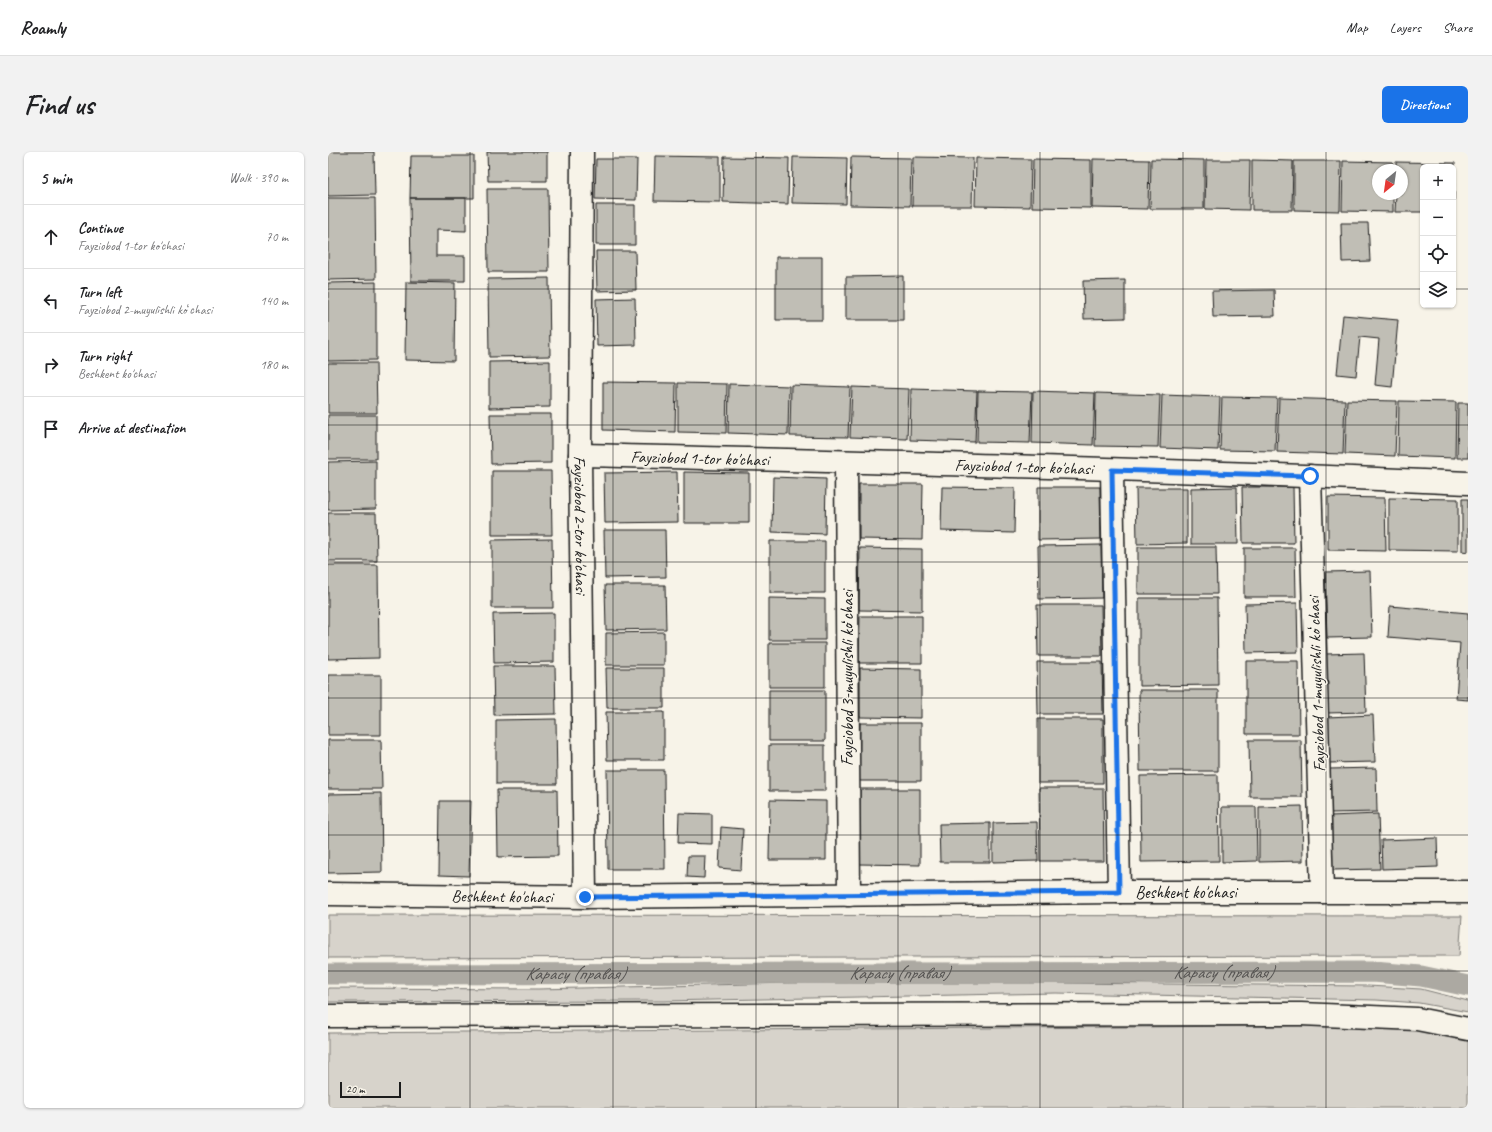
<!DOCTYPE html>
<html lang="en">
<head>
<meta charset="utf-8">
<style>
  body { margin:0; font-family:Caveat,sans-serif; background:#f2f2f2; color:#202124 }
  .controls { position:absolute; right:12px; top:12px; display:grid; overflow:hidden; border-radius:6px; box-shadow:0 1px 3px #0004 }
  .controls button { width:36px; height:36px; display:grid; place-items:center; padding:0; border:0; border-bottom:1px solid #e0e0e0; background:#fff; color:#202124; font:20px sans-serif }
  .compass { position:absolute; left:1044px; top:12px; width:36px; height:36px; border-radius:50%; background:#fff; box-shadow:0 1px 3px #0004; rotate:209deg }
  .scale { position:absolute; left:12px; bottom:10px; width:61px; box-sizing:border-box; padding-left:4px; border:2px solid #1c1c1c; border-top:0; font-size:11px; line-height:14px; white-space:nowrap; color:#1c1c1c; -webkit-text-stroke:3px #f7f3e8; paint-order:stroke }
  .stop { position:absolute; width:12px; height:12px; margin:-9px; border:3px solid #1a73e8; border-radius:50%; background:#fff }
  .stop.end { background:#1a73e8; border-color:#fff; box-shadow:0 1px 4px #0008 }
  .list { margin:0; padding:0; list-style:none }
  h2 { display:flex; justify-content:space-between; align-items:center; height:52px; margin:0; padding:0 16px; font-size:17px }
  h2 small { font-size:13px; font-weight:400; color:#757577 }
  .list li { display:grid; grid-template-columns:26px 1fr auto; gap:12px; align-items:center; box-sizing:border-box; height:64px; padding:0 16px; border-top:1px solid #e0e0e0 }
  .list b { display:block; font-size:15px; white-space:nowrap }
  .list p { margin:0; font-size:13px; white-space:nowrap; color:#757577 }
  .list em { font-size:13px; font-style:normal; color:#757577 }
  .icon { flex:none; width:22px; height:22px; fill:none; stroke:currentColor; stroke-width:2; stroke-linecap:round; stroke-linejoin:round }
  .map { position:relative; flex:none; width:1140px; height:956px; overflow:hidden; border-radius:6px }
  header { display:flex; align-items:center; gap:24px; box-sizing:border-box; height:56px; padding:0 20px; background:#fff; border-bottom:1px solid #e0e0e0 }
  header strong { font-size:19px }
  nav { display:flex; gap:22px; margin-inline-start:auto; font-size:14px }
  .intro { display:flex; align-items:center; justify-content:space-between; box-sizing:border-box; height:96px; padding:0 24px }
  h1 { margin:0; font-size:28px }
  .button { padding:10px 18px; border-radius:6px; background:#1a73e8; color:#fff; font-size:14px; font-weight:700 }
  main { display:flex; gap:24px; padding:0 24px }
  aside { flex:1; background:#fff; border-radius:6px; box-shadow:0 1px 3px #0004 }
  .map>svg:first-child { display:block }
  .green { fill:#d7d3cb; stroke:#7a7874 }
  .lines { fill:none; stroke-linecap:round; stroke-linejoin:round }
  .canal { stroke:#aca9a2; stroke-width:21 }
  .building { fill:#c0beb5; stroke:#1c1c1c }
  .minor-casing { stroke:#1c1c1c; stroke-width:25 }
  .minor { stroke:#f7f3e8; stroke-width:22 }
  .route { stroke:#1a73e8; stroke-width:5 }
  .grid { fill:none; stroke:#1c1c1c; stroke-width:1; stroke-opacity:0.55 }
  .labels { text-anchor:middle; stroke-width:3; stroke-linejoin:round; paint-order:stroke }
  .street-label { font-size:17px; fill:#1c1c1c; stroke:#f7f3e8 }
  .water-label { font-size:18px; font-style:italic; fill:#565452; stroke:#f7f3e8 }
</style>
</head>
<body>
<header>
<strong>Roamly</strong>
<nav><a>Map</a><a>Layers</a><a>Share</a></nav>
</header>
<div class="intro"><h1>Find us</h1><a class="button">Directions</a></div>
<main>
<aside>
<h2>5 min<small>Walk · 390 m</small></h2>
<ul class="list">
<li><svg class="icon" aria-label="ahead" viewBox="0 0 24 24"><path d="M12 20V5M6 11l6-6 6 6"/></svg><div><b>Continue</b><p>Fayziobod 1-tor ko'chasi</p></div><em>70 m</em></li>
<li><svg class="icon" aria-label="left" viewBox="0 0 24 24"><path d="M17 20v-9H6M10 6l-5 5 5 5"/></svg><div><b>Turn left</b><p>Fayziobod 2-muyulishli koʻchasi</p></div><em>140 m</em></li>
<li><svg class="icon" aria-label="right" viewBox="0 0 24 24"><path d="M7 20v-9h11M14 6l5 5-5 5"/></svg><div><b>Turn right</b><p>Beshkent ko'chasi</p></div><em>180 m</em></li>
<li><svg class="icon" aria-label="arrive" viewBox="0 0 24 24"><path d="M6 21V4h12l-3 4 3 4H6"/></svg><div><b>Arrive at destination</b></div></li>
</ul>
</aside>
<div class="map">
<svg width="1140" height="956" viewBox="0 0 1140 956">
  <rect width="100%" height="100%" fill="#f7f3e8"/>
  <filter id="ink" filterUnits="userSpaceOnUse"><feTurbulence type="fractalNoise" baseFrequency=".025" numOctaves="2"/><feDisplacementMap in="SourceGraphic" scale="8" xChannelSelector="R" yChannelSelector="G"/><feConvolveMatrix kernelMatrix="1 2 1 2 8 2 1 2 1" color-interpolation-filters="sRGB"/></filter>
  <g filter="url(#ink)">
    <path class="green" d="M0 763 1134 764 1131 804 0 806Z
      M464 831H728L1040 834 1093 837 1140 849V860L1091 851 1048 848 728 841 336 849 0 850V836L210 837Z
      M1067 873 1121 883 1140 888V956H0V881Z"/>
    <g class="lines">
      <path class="canal" id="s1" d="M0 822 1045 820 1093 824 1140 834"/>
    </g>
    <path class="building" d="M0 0H46L47 43 0 44Z
      M159 0H219V29H160Z
      M83 4H146V46H82Z
      M327 4 392 5V50L326 49Z
      M396 5 461 6 460 52 395 50Z
      M465 5 519 6 518 52 464 51Z
      M523 5 583 6 582 54 522 53Z
      M585 5 645 6 644 54H584Z
      M648 6 703 7 702 55 647 54Z
      M268 7H309L308 48 267 47Z
      M705 7 763 8V56L704 55Z
      M765 7 821 8 820 57 764 56Z
      M823 7 876 8V57H822Z
      M878 8H922L921 58 877 57Z
      M924 8 965 9 964 58H924Z
      M966 9H1013L1012 59 966 58Z
      M1015 9 1065 10V18H1050V42H1065V60L1014 59Z
      M1068 10 1127 11 1126 61H1125V15H1095V60H1067L1068 42H1074V18H1068Z
      M159 37H220L221 120H160Z
      M0 46H47L48 127 0 128Z
      M82 46H138V79L108 78V104H137V129H83Z
      M268 53H307V93H268Z
      M1013 71H1040L1042 109 1014 110Z
      M268 99H307L308 138 269 139Z
      M448 105H494V168H448Z
      M575 124V168H518V125Z
      M221 126 222 204 161 205 160 127Z
      M797 128V166L756 167 755 129Z
      M48 130V208L0 209V131Z
      M78 130 127 131 126 209 77 208Z
      M946 138 947 164 885 165 884 139Z
      M307 146 308 193 269 194 268 147Z
      M1015 163 1070 168 1064 235 1047 233 1051 187 1032 185 1028 224 1009 222Z
      M222 209V255L161 256V210Z
      M0 211H48L49 261H0Z
      M275 230 348 231 347 280 275 278Z
      M350 231 399 232 398 281 350 280Z
      M401 232 461 234 460 283 400 281Z
      M463 233 522 235 520 285 462 284Z
      M524 235 581 237 579 287 522 285Z
      M583 237 649 239 647 290 582 288Z
      M650 239 704 240 702 291 649 290Z
      M705 239 767 241 765 293 704 291Z
      M768 241 832 243 830 295 767 294Z
      M834 243 892 245 890 298 832 296Z
      M894 245 949 246 947 299 892 298Z
      M951 246 1017 248 1015 302 949 300Z
      M1019 248 1069 249 1067 304 1017 302Z
      M1071 249 1128 250 1127 306 1070 304Z
      M1130 251H1140V306H1129Z
      M162 262H223V311L163 312Z
      M0 263H48V307H0Z
      M48 309V357L0 358V310Z
      M164 319H223L224 383H164Z
      M349 320 350 370 277 371 276 321Z
      M356 320 421 321V371H356Z
      M445 325 498 327 497 382 444 380Z
      M531 332H595L594 388 531 387Z
      M614 335 687 336 686 381 613 379Z
      M710 335H772L773 387 710 388Z
      M909 335 910 392H863V336Z
      M914 335H965L966 391H915Z
      M808 336H859V391L809 392Z
      M1000 345 1057 346 1058 399 1000 398Z
      M1061 346 1130 347V399L1061 398Z
      M1134 347H1140V400L1134 399Z
      M0 361H48L49 409H0Z
      M276 378H337L338 425 277 426Z
      M224 387 225 456H164V388Z
      M442 389H497V441H442Z
      M773 393 774 446 711 447 710 394Z
      M810 395H888L889 442H810Z
      M532 396 594 397V459L531 458Z
      M916 396H967L968 445H916Z
      M0 413H50L51 506 0 507Z
      M1042 419 1044 485 999 486 997 420Z
      M277 433H337L338 477 278 478Z
      M441 446 497 447V488H441Z
      M811 446H889L890 533 811 534Z
      M969 451 970 500 918 501 917 452Z
      M709 453H773L774 504H710Z
      M1062 454 1140 461V548L1128 547 1132 491 1060 485Z
      M226 461V510L166 511 165 462Z
      M532 464H594V511H531Z
      M336 480V513H278V481Z
      M441 491H497V535H441Z
      M1036 501 1038 560 999 561 997 502Z
      M918 509H970L971 582H918Z
      M709 510H774L775 562H710Z
      M165 514H227L228 562 166 563Z
      M278 516H336V556H279Z
      M532 516 593 517V566L532 565Z
      M0 523H53V583H0Z
      M441 538H497V589H441Z
      M811 538H890V619H812Z
      M278 560H336V608H279Z
      M1045 563 1047 610 1000 611 999 565Z
      M228 567 229 632H168V568Z
      M710 567H775V631H710Z
      M532 571H593V629H531Z
      M0 588H53L54 637H0Z
      M921 588H973L974 645H922Z
      M441 593H497V639H441Z
      M1048 616 1049 660 1002 661 1001 617Z
      M279 618H336L337 717H280Z
      M890 623 891 709 813 710 812 624Z
      M711 636H775L776 709H712Z
      M532 637H592V713L531 712Z
      M169 638H229L230 704 170 705Z
      M53 641 54 720 0 721V642Z
      M442 648 498 649V708H441Z
      M112 649H143L141 724 111 723Z
      M974 654 975 709 931 710V655Z
      M894 655H928L929 709 894 710Z
      M351 661 384 662V692L350 691Z
      M1050 662 1052 717 1004 718 1002 664Z
      M709 670 710 709 665 710V671Z
      M662 671V710H612L611 672Z
      M393 675 415 677 413 718 391 716Z
      M1109 686 1110 715 1054 717 1053 688Z
      M360 704H377L376 726 359 725Z"/>
    <g class="lines">
      <defs>
        <g id="minor">
          <path id="s2" d="M254 0 252 303 257 745"/>
          <path id="s3" d="M252 303C548 310 844 317 1140 331"/>
          <path d="M518 310 521 743"/>
          <path d="M784 318 791 740"/>
          <path d="M982 324 994 740"/>
          <path id="s4" d="M0 742 257 745 791 740H1140"/>
          <path d="M0 864 973 862 1089 867 1140 877"/>
        </g>
      </defs>
      <use href="#minor" class="minor-casing"/>
      <use href="#minor" class="minor"/>
    </g>
  </g>
  <g class="lines" filter="url(#ink)">
    <path class="route" d="M257 745 791 740 784 318 982 324"/>
  </g>
  <path class="grid" d="M142 0V956M285 0V956M428 0V956M570 0V956M712 0V956M855 0V956M998 0V956M0 137H1095M1125 137H1140M0 273H1140M0 410H1140M0 546H1140M0 683H1140M0 819H1140"/>
  <g class="labels">
    <g class="street-label">
      <text dy="6" stroke="none"><textPath href="#s3" startOffset="120">Fayziobod 1-tor ko'chasi</textPath></text>
      <text dy="6" stroke="none"><textPath href="#s3" startOffset="444">Fayziobod 1-tor ko'chasi</textPath></text>
      <text dy="6" stroke="none"><textPath href="#s2" startOffset="373">Fayziobod 2-tor ko'chasi</textPath></text>
      <text transform="translate(519 526) rotate(-90)" y="6">Fayziobod 3-muyulishli koʻchasi</text>
      <text transform="translate(988 532) rotate(-92)" y="6">Fayziobod 1-muyulishli koʻchasi</text>
      <text dy="6" stroke="none"><textPath href="#s4" startOffset="858">Beshkent ko'chasi</textPath></text>
      <text dy="6" stroke="none"><textPath href="#s4" startOffset="174">Beshkent ko'chasi</textPath></text>
    </g>
    <g class="water-label">
      <text dy="6" stroke="none"><textPath href="#s1" startOffset="895">Карасу (правая)</textPath></text>
      <text dy="6" stroke="none"><textPath href="#s1" startOffset="247">Карасу (правая)</textPath></text>
      <text dy="6" stroke="none"><textPath href="#s1" startOffset="571">Карасу (правая)</textPath></text>
    </g>
  </g>
</svg>
<div class="controls">
<button>+</button>
<button>−</button>
<button><svg class="icon" aria-label="locate" viewBox="0 0 24 24"><circle cx="12" cy="12" r="6"/><path d="M12 2v4M12 18v4M2 12h4M18 12h4"/></svg></button>
<button><svg class="icon" aria-label="layers" viewBox="0 0 24 24"><path d="M12 4l9 5-9 5-9-5zM3 14l9 5 9-5"/></svg></button>
</div>
<svg class="compass" viewBox="-18 -18 36 36"><path d="M0-13l5 13h-10z" fill="#e53935"/><path d="M0 13l5-13h-10z" fill="#757577"/></svg>
<div class="scale">20 m</div>
<div class="stop" style="left:982px;top:324px"></div>
<div class="stop end" style="left:257px;top:745px"></div>
</div>
</main>
</body>
</html>
